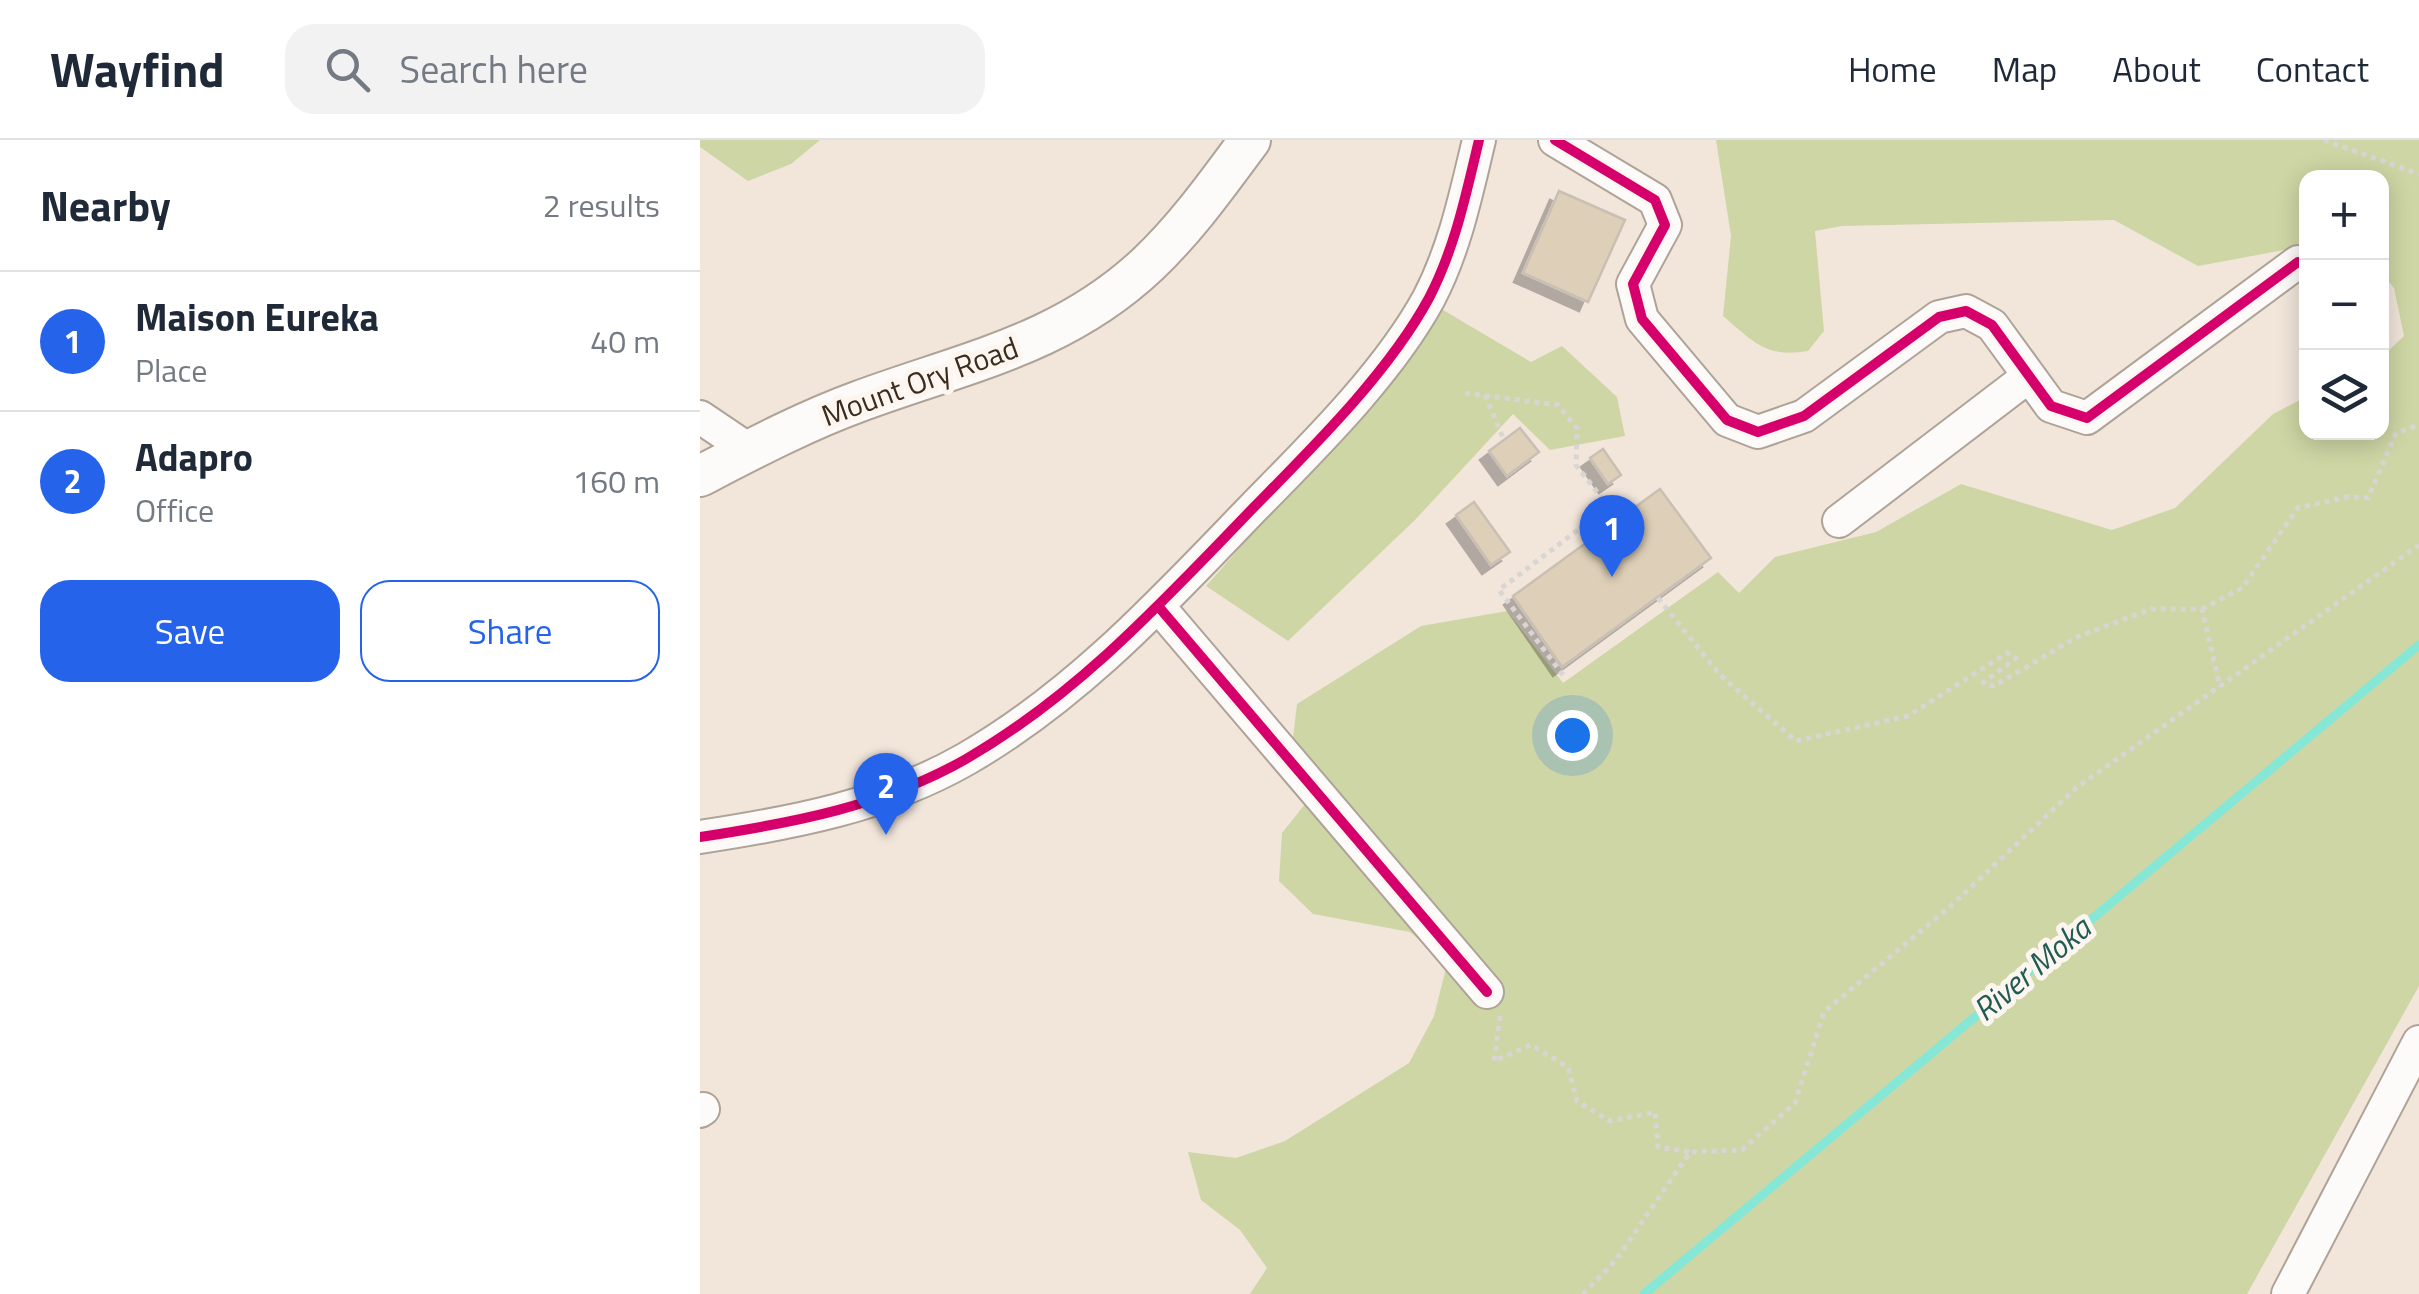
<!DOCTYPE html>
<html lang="en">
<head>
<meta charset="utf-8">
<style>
  body { margin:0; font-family:"Titillium Web",sans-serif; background:#f2f2f3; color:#1f2937 }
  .controls { position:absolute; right:30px; top:30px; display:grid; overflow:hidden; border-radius:20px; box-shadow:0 5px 25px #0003 }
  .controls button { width:90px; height:90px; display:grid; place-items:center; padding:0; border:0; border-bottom:2px solid #e0e1e3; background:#fff; color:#1f2937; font:50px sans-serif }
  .you { position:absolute; left:872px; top:595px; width:35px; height:35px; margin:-25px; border:8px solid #fff; border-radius:50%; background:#1a73e8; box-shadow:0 0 0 15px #1a73e833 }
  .badge { display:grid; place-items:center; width:65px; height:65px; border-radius:50%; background:#2563eb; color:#fff; font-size:32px; font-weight:700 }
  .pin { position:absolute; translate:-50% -82px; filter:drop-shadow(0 2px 5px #0008) }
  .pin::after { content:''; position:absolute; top:52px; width:35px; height:30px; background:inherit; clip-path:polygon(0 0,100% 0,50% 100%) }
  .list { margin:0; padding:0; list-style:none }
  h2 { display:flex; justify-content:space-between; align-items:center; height:130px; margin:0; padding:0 40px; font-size:42px }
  h2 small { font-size:32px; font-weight:400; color:#747a83 }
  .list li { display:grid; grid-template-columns:65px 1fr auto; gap:30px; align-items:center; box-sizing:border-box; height:140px; padding:0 40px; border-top:2px solid #e0e1e3 }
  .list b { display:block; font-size:38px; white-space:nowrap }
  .list p { margin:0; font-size:32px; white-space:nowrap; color:#747a83 }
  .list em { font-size:32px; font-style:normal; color:#747a83 }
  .actions { display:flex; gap:20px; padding:30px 40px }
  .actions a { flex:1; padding:22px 0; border:2px solid #2563eb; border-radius:30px; text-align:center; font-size:35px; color:#2563eb }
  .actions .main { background:#2563eb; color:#fff }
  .icon { flex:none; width:55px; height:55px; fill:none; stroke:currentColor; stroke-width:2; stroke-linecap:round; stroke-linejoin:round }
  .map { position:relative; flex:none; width:1719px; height:1154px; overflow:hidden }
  header { display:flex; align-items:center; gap:60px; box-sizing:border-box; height:140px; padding:0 50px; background:#fff; border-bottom:2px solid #e0e1e3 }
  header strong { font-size:48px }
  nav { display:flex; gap:55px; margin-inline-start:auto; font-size:35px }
  .search { width:700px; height:90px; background:#f2f2f3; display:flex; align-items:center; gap:25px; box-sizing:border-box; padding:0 35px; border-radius:30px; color:#747a83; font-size:38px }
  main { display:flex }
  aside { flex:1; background:#fff }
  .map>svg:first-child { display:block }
  .green { fill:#ced6a5 }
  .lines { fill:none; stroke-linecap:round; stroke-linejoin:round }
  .stream { stroke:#87e7d6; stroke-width:9 }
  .building { fill:#decfb8; stroke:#c9bfb3; stroke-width:2.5; filter:url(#shadow) }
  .minor-casing { stroke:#afa398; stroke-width:36 }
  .major-casing { stroke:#afa398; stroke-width:44 }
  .path { stroke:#d9d5d2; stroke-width:5; stroke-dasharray:5 5; stroke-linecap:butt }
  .minor { stroke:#fdfbfa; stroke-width:32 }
  .major { stroke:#fdfbfa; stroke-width:40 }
  .cycleway-casing { stroke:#fdf5ef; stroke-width:16 }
  .cycleway { stroke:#d6006c; stroke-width:10 }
  .labels { text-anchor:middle; stroke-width:10; stroke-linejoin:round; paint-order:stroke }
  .street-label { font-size:30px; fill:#3a2c1f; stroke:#fdf5ef }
  .water-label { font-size:32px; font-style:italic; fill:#215c54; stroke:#fdf5ef }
</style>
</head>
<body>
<header>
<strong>Wayfind</strong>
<div class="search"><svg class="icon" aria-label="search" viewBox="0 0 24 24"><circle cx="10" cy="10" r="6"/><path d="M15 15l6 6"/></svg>Search here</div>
<nav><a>Home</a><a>Map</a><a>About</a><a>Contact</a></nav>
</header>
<main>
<aside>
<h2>Nearby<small>2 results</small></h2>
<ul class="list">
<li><span class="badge">1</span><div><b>Maison Eureka</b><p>Place</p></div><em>40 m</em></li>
<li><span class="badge">2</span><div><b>Adapro</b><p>Office</p></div><em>160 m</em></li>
</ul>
<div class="actions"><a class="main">Save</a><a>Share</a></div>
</aside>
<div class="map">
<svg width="1719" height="1154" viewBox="0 0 1719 1154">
  <defs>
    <filter id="shadow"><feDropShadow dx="-9" dy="9" stdDeviation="0" flood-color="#0004"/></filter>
  </defs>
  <rect width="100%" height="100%" fill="#f2e6db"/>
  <path class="green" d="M0 0H120L91 24 48 41 0 7Z
    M1016 0H1719V846L1547 1154H550L567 1128 540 1090 501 1060 488 1012 536 1018 585 1001 709 923 734 876 747 824 710 792 613 774 579 741 582 693 613 654 591 614 597 564 721 486 807 471 863 543 1018 432 1039 453 1075 417 1176 392 1261 344 1412 390 1475 368 1573 274 1606 257V292H1682V217L1704 196 1694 148 1682 134V38H1606V106L1498 126 1414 80 1142 86 1115 91 1124 191 1108 211C1065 218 1054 202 1023 176L1031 96Z
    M738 167 831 222 862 206 917 257 925 296 850 310 813 274 715 380 588 501 506 446 627 309Z"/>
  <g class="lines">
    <path class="stream" d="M944 1154 1719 505"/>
  </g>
  <path class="building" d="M859 51 925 80 888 162 823 133Z
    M820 288 839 312 807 336 789 311Z
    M903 309 921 335 908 344 890 318Z
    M960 349 1011 418 862 527 813 456Z
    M774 362 810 412 791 425 756 375Z"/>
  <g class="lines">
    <defs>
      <path id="minor" d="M855 0 955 60 965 85 933 144 942 179 1027 280 1058 292 1104 276 1239 177 1266 171 1292 185 1351 266 1387 278 1598 122
        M0 277 49 310
        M1139 381 1329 236
        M458 466 787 852
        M0 697C92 683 184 666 266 619 379 554 466 458 555 366 614 306 689 232 729 158 755 108 766 54 779 0
        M0 971 3 969
        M1588 1154 1719 902"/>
      <path id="major" d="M0 336C52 309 105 281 160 261 265 222 362 205 448 124 487 87 518 43 550 0"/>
    </defs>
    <use href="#minor" class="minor-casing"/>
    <use href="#major" class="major-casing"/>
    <path class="path" d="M1624 0 1719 34
      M765 253 858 265 877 288 876 325 918 379
      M785 255 804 300
      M958 458 1020 535 1096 601 1208 576 1307 513 1316 518 1283 543 1294 546 1377 497 1451 469H1502L1520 547
      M1502 469 1542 448 1598 368 1646 357 1668 358 1696 293 1719 285
      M863 535 799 450 908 367
      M800 876 794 921 831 905 868 927 877 961 910 981 955 972 958 1007 990 1012
      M883 1154 916 1120 990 1012 1042 1010 1095 963 1124 872 1252 765 1376 648 1719 405"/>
    <use href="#minor" class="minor"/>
    <use href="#major" class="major"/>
    <defs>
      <path id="cycleway" d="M855 0 955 60 965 85 933 144 942 179 1027 280 1058 292 1104 276 1239 177 1266 171 1292 185 1351 266 1387 278 1598 122
        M458 466 787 852
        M0 697C92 683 184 666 266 619 379 554 466 458 555 366 614 306 689 232 729 158 755 108 766 54 779 0"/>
    </defs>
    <use href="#cycleway" class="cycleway-casing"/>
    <use href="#cycleway" class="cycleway"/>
  </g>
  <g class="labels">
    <g class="street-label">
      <text transform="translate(220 242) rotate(-20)" y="10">Mount Ory Road</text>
    </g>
    <g class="water-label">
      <text transform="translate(1332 829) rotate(-40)" y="11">River Moka</text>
    </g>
  </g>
</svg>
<div class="controls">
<button>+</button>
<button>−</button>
<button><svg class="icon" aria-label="layers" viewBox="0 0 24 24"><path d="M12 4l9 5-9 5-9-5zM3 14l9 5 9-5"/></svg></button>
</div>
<div class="you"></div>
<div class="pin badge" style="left:912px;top:437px">1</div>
<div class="pin badge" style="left:186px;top:695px">2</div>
</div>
</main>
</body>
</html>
